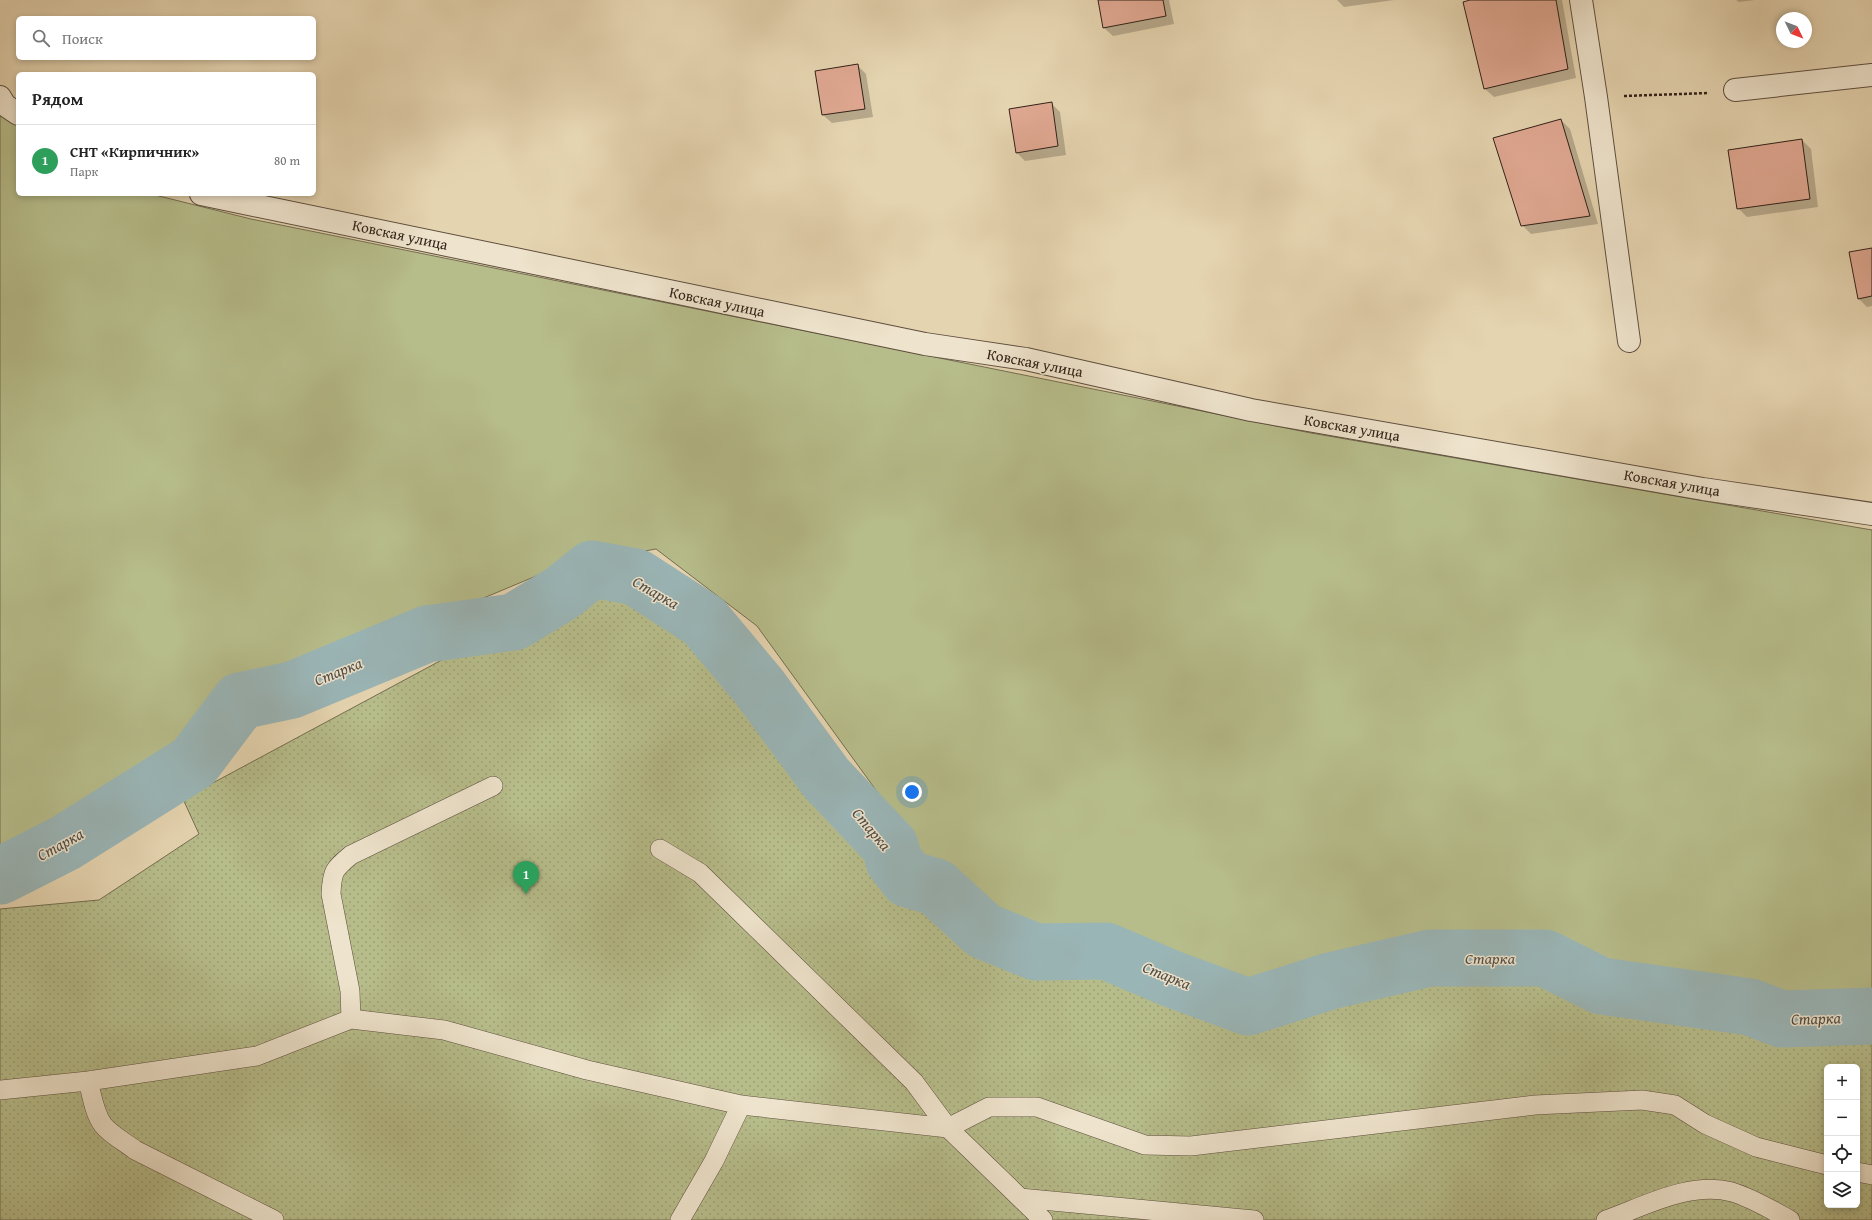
<!DOCTYPE html>
<html lang="ru">
<head>
<meta charset="utf-8">
<style>
  body { margin:0; font-family:"Gentium Book Plus",serif; background:#f2f2f2; color:#222 }
  .controls { position:absolute; right:12px; bottom:12px; display:grid; overflow:hidden; border-radius:6px; box-shadow:0 2px 6px #0003 }
  .controls button { width:36px; height:36px; display:grid; place-items:center; padding:0; border:0; border-bottom:1px solid #e0e0e0; background:#fff; color:#222; font:20px sans-serif }
  .compass { position:absolute; left:1776px; top:12px; width:36px; height:36px; border-radius:50%; background:#fff; box-shadow:0 2px 6px #0003; rotate:133deg }
  .you { position:absolute; left:912px; top:792px; width:14px; height:14px; margin:-10px; border:3px solid #fff; border-radius:50%; background:#1a73e8; box-shadow:0 0 0 6px #1a73e833 }
  .badge { display:grid; place-items:center; width:26px; height:26px; border-radius:50%; background:#8f2418; color:#fff; font-size:13px; font-weight:700 }
  .pin { position:absolute; translate:-50% -33px; filter:drop-shadow(0 1px 2px #0008) }
  .pin::after { content:''; position:absolute; top:21px; width:14px; height:12px; background:inherit; clip-path:polygon(0 0,100% 0,50% 100%) }
  .list { margin:0; padding:0; list-style:none }
  h2 { display:flex; justify-content:space-between; align-items:center; height:52px; margin:0; padding:0 16px; font-size:17px }
  h2 small { font-size:13px; font-weight:400; color:#767676 }
  .list li { display:grid; grid-template-columns:26px 1fr auto; gap:12px; align-items:center; box-sizing:border-box; height:72px; padding:0 16px; border-top:1px solid #e0e0e0 }
  .list b { display:block; font-size:15px; white-space:nowrap }
  .list p { margin:0; font-size:13px; white-space:nowrap; color:#767676 }
  .list em { font-size:13px; font-style:normal; color:#767676 }
  .icon { flex:none; width:22px; height:22px; fill:none; stroke:currentColor; stroke-width:2; stroke-linecap:round; stroke-linejoin:round }
  .map { position:relative; flex:none; width:1872px; height:1220px; overflow:hidden }
  .search { position:absolute; background:#fff; box-shadow:0 2px 6px #0003; left:16px; top:16px; width:300px; height:44px; display:flex; align-items:center; gap:10px; box-sizing:border-box; padding:0 14px; border-radius:6px; color:#767676; font-size:15px }
  .panel { position:absolute; background:#fff; box-shadow:0 2px 6px #0003; left:16px; top:72px; width:300px; height:124px; border-radius:6px }
  .map>svg:first-child { display:block }
  .grass { fill:#b6bc8a; stroke:#746e51 }
  .garden { fill:url(#garden-dots); stroke:#746e51; fill-rule:evenodd }
  .shadow { fill:#0003 }
  .lines { fill:none; stroke-linecap:round; stroke-linejoin:round }
  .river { stroke:#9ab5b6; stroke-width:57 }
  .building { fill:#e0a892; stroke:#312118 }
  .lane-casing { stroke:#5e4e3e; stroke-width:20 }
  .street-casing { stroke:#5e4e3e; stroke-width:24 }
  .path { stroke:#312118; stroke-width:2.5; stroke-dasharray:3 2; stroke-linecap:butt }
  .lane { stroke:#eee3cc; stroke-width:19 }
  .street { stroke:#eee3cc; stroke-width:22 }
  .labels { text-anchor:middle; stroke-width:3; stroke-linejoin:round; paint-order:stroke }
  .street-label { font-size:15px; fill:#312118; stroke:#eee3cc }
  .water-label { font-size:16px; font-style:italic; fill:#504d47; stroke:#eee3cc }
</style>
</head>
<body>
<div class="map">
<svg width="1872" height="1220" viewBox="0 0 1872 1220">
  <defs>
    <pattern id="garden-dots" width="8" height="8" patternUnits="userSpaceOnUse"><rect width="8" height="8" fill="#b6bc8a"/><path d="M2 2h.1M6 6h.1" fill="none" stroke="#9da176" stroke-width="1.8" stroke-linecap="round"/></pattern>
  </defs>
  <rect width="100%" height="100%" fill="#e5d4b0"/>
  <filter id="stains"><feTurbulence type="fractalNoise" baseFrequency=".005" numOctaves="4"/><feColorMatrix values="0 0 0 0 .2 0 0 0 0 .09 0 0 0 0 .02 0 0 0 .5 -.17"/></filter>
  <radialGradient id="worn" r=".72"><stop offset=".6" stop-color="#630" stop-opacity="0"/><stop offset="1" stop-color="#630" stop-opacity=".3"/></radialGradient>
  <path class="grass" d="M0 114 18 126V194H151L251 219 1311 433 1872 530V1009L1786 1012 1750 999 1602 980 1549 951H1427L1249 1000 1110 945H1037L990 926 944 884 757 626 656 549 560 566 350 654 232 687 183 751 0 851Z"/>
  <path class="garden" d="M592 569 636 577 704 621 760 688 826 778 890 846 894 861 908 879 936 887 984 931 1036 952 1106 951 1172 979 1248 1007 1330 981 1430 958H1545L1601 986 1750 1007 1782 1019 1872 1016V1220H0V909L99 900 199 834 183 799 451 655 427 634 514 622 562 593ZM1827 1067H1857V1205H1827Z"/>
  <path class="shadow" d="M1099 0H1169L1174 24 1113 36 1104 28Z
    M1337 0H1394L1344 7Z
    M1475 0H1562L1576 78 1494 97 1485 89Z
    M1736 0H1755L1739 2Z
    M858 66 866 74 873 117 832 123 823 115Z
    M1051 103 1060 112 1066 155 1025 161 1016 152Z
    M1561 120 1570 129 1598 224 1531 234 1522 225Z
    M1802 140 1811 149 1818 207 1747 217 1738 208Z
    M1872 249V306L1867 307 1858 298Z"/>
  <g class="lines">
    <path class="river" d="M0 876 65 843 194 762 240 701 292 690 427 634 514 622 562 593 592 569 636 577 704 621 760 688 826 778 890 846 894 861 908 879 936 887 984 931 1036 952 1106 951 1172 979 1248 1007 1330 981 1430 958H1545L1601 986 1750 1007 1782 1019 1872 1016"/>
  </g>
  <path class="building" d="M1098 0H1163L1166 16 1103 28Z
    M1470 0H1556L1568 69 1484 89 1463 2Z
    M858 64 865 109 822 115 815 71Z
    M1052 102 1058 146 1016 153 1009 109Z
    M1561 119 1590 216 1521 226 1493 138Z
    M1802 139 1810 199 1737 209 1728 150Z
    M1872 248V296L1858 299 1849 252Z"/>
  <g class="lines">
    <defs>
      <path id="lane" d="M660 849 700 873 914 1082 948 1128 1043 1220
        M351 1019 350 991 331 894C332 871 334 869 351 855L493 786
        M88 1081C92 1095 94 1113 103 1125 111 1135 125 1142 135 1150L274 1220
        M0 1090 88 1081 257 1056 351 1019 444 1030 587 1070 741 1105 948 1128 989 1107H1037L1145 1145 1191 1146 1535 1105 1642 1100 1675 1105 1705 1124 1756 1147 1827 1165
        M1857 1172 1872 1175
        M1020 1198 1254 1220
        M680 1220 714 1161 741 1105
        M1606 1220C1645 1206 1690 1181 1732 1192 1752 1198 1772 1210 1790 1220"/>
      <path id="street" d="M1581 0 1596 97 1629 341
        M1735 90 1872 75
        M0 97 5 105 18 114
        M201 194 925 344 1026 359 1251 410 1703 489 1872 514"/>
    </defs>
    <use href="#lane" class="lane-casing"/>
    <use href="#street" class="street-casing"/>
    <path class="path" d="M1624 96 1709 93"/>
    <use href="#lane" class="lane"/>
    <use href="#street" class="street"/>
  </g>
  <g class="labels">
    <g class="street-label">
      <text transform="translate(400 235) rotate(12)" y="5">Ковская улица</text>
      <text transform="translate(717 302) rotate(12)" y="5">Ковская улица</text>
      <text transform="translate(1035 363) rotate(11)" y="5">Ковская улица</text>
      <text transform="translate(1352 428) rotate(10)" y="5">Ковская улица</text>
      <text transform="translate(1672 483) rotate(10)" y="5">Ковская улица</text>
    </g>
    <g class="water-label">
      <text transform="translate(656 592) rotate(30)" y="6">Старка</text>
      <text transform="translate(338 671) rotate(-22)" y="6">Старка</text>
      <text transform="translate(872 829) rotate(50)" y="6">Старка</text>
      <text transform="translate(60 844) rotate(-29)" y="6">Старка</text>
      <text x="1490" y="964">Старка</text>
      <text transform="translate(1167 975) rotate(22)" y="6">Старка</text>
      <text transform="translate(1816 1018) rotate(-2)" y="6">Старка</text>
    </g>
  </g>
  <rect width="100%" height="100%" filter="url(#stains)"/>
  <rect width="100%" height="100%" fill="url(#worn)"/>
</svg>
<div class="controls">
<button>+</button>
<button>−</button>
<button><svg class="icon" aria-label="locate" viewBox="0 0 24 24"><circle cx="12" cy="12" r="6"/><path d="M12 2v4M12 18v4M2 12h4M18 12h4"/></svg></button>
<button><svg class="icon" aria-label="layers" viewBox="0 0 24 24"><path d="M12 4l9 5-9 5-9-5zM3 14l9 5 9-5"/></svg></button>
</div>
<svg class="compass" viewBox="-18 -18 36 36"><path d="M0-13l5 13h-10z" fill="#e53935"/><path d="M0 13l5-13h-10z" fill="#767676"/></svg>
<div class="you"></div>
<div class="pin badge" style="left:526px;top:894px;background:#2e9e5b">1</div>
<div class="search"><svg class="icon" aria-label="search" viewBox="0 0 24 24"><circle cx="10" cy="10" r="6"/><path d="M15 15l6 6"/></svg>Поиск</div>
<section class="panel">
<h2>Рядом<small></small></h2>
<ul class="list">
<li><span class="badge" style="background:#2e9e5b">1</span><div><b>СНТ «Кирпичник»</b><p>Парк</p></div><em>80 m</em></li>
</ul>
</section>
</div>
</body>
</html>
